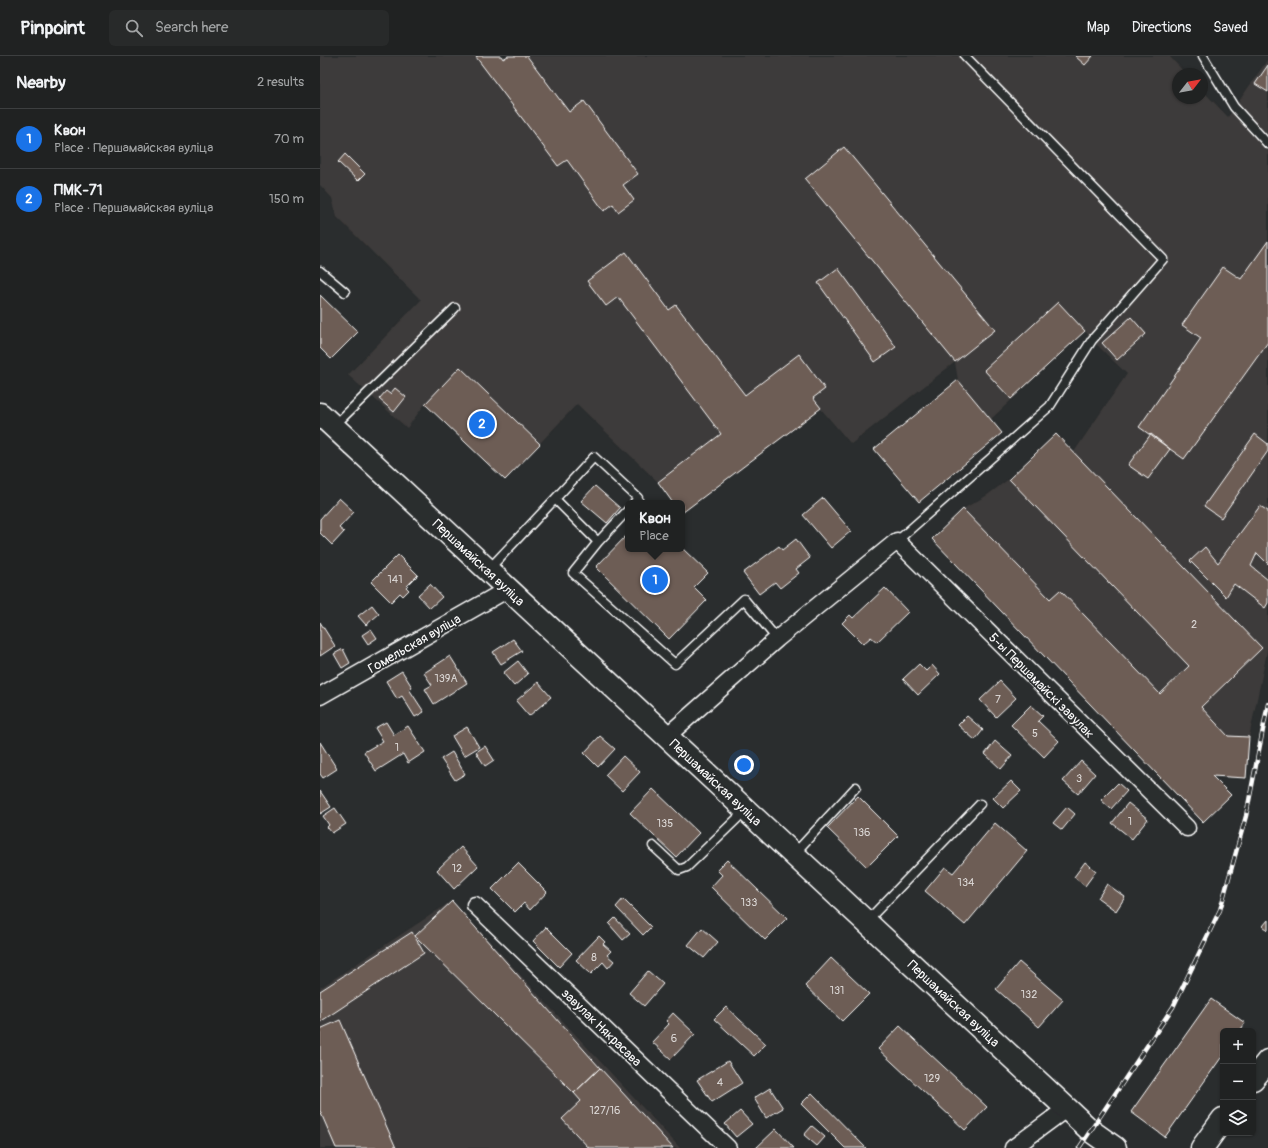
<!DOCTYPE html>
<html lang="en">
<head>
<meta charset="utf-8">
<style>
  body { margin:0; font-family:Pangolin,sans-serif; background:#282a2a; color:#f1f3f6 }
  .controls { position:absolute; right:12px; bottom:12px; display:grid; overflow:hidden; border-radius:6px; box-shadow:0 1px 3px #0004 }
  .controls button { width:36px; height:36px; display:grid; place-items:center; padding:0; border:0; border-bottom:1px solid #3d3f40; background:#202222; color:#f1f3f6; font:20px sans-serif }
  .compass { position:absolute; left:852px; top:12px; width:36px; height:36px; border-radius:50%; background:#202222; box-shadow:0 1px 3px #0004; rotate:59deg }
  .you { position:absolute; left:424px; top:709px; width:14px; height:14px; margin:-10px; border:3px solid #fff; border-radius:50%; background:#1a73e8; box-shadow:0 0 0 6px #1a73e833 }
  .badge { display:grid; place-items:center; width:26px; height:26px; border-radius:50%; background:#1a73e8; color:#fff; font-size:13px; font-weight:700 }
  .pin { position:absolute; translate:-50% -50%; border:2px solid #fff; box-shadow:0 1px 4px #0006 }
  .popup { position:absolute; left:305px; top:444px; width:60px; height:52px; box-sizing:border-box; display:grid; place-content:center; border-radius:6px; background:#202222; filter:drop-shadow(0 1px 3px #0005); font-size:13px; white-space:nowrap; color:#a2a4a5 }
  .popup b { font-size:15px; color:#f1f3f6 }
  .popup::after { content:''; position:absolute; left:50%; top:100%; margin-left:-8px; border:8px solid transparent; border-top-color:#202222 }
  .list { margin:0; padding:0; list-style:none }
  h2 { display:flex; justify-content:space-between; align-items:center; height:52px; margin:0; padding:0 16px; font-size:17px }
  h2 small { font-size:13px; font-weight:400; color:#a2a4a5 }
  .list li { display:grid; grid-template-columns:26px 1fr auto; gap:12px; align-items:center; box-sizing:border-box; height:60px; padding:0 16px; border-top:1px solid #3d3f40 }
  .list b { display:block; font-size:15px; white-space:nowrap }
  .list p { margin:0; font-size:13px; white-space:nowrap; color:#a2a4a5 }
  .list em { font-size:13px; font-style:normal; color:#a2a4a5 }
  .icon { flex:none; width:22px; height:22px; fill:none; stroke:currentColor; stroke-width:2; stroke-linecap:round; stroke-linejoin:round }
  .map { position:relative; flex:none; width:948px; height:1092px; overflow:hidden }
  header { display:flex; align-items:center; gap:24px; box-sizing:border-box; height:56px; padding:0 20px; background:#202222; border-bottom:1px solid #3d3f40 }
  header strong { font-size:19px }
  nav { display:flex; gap:22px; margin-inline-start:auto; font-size:14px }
  .search { width:280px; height:36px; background:#282a2a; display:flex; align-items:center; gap:10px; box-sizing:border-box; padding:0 14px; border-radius:6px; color:#a2a4a5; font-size:15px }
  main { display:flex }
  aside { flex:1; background:#202222 }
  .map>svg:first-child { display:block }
  .built { fill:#3e3b3a }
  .building { fill:#6d5d55; stroke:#fff }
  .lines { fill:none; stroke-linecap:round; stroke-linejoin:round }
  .lane-casing { stroke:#fff; stroke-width:11 }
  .street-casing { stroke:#fff; stroke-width:19 }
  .secondary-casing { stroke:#fff; stroke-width:25 }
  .lane { stroke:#2a2d2e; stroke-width:8 }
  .street { stroke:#2a2d2e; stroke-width:16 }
  .secondary { stroke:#2a2d2e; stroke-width:22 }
  .rail-casing { stroke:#fff; stroke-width:4.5 }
  .rail { stroke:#2a2d2e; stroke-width:3; stroke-dasharray:9; stroke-linecap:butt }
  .labels { text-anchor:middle; stroke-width:3.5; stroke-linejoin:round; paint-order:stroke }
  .number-label { font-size:11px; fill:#dad6d4 }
  .street-label { font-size:13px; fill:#fff; stroke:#2a2d2e }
</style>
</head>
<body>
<header>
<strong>Pinpoint</strong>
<div class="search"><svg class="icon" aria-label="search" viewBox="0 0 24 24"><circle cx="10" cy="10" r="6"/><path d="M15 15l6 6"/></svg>Search here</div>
<nav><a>Map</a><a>Directions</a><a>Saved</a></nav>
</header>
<main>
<aside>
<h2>Nearby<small>2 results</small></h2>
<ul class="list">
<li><span class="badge">1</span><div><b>Квон</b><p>Place · Першамайская вуліца</p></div><em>70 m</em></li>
<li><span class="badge">2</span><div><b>ПМК-71</b><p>Place · Першамайская вуліца</p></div><em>150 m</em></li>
</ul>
</aside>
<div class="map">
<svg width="948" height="1092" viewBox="0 0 948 1092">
  <rect width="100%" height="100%" fill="#2a2d2e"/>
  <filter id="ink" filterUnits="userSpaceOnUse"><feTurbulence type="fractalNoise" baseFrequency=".025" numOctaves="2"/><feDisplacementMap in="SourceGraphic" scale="8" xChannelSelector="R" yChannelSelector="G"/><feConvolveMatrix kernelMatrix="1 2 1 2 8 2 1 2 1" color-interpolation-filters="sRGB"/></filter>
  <g filter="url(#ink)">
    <path class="built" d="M0 0H849L866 18H858V42H882V34L908 61 948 3V591L929 681 926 722 892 720 911 739 883 766 612 483 643 453 666 440 689 423 736 378 754 396 807 318 772 284 765 275 671 363 638 324 635 306 531 388 501 353 362 457V447H353L338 426 257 348 185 424 105 348 87 372 28 319 101 244 17 161 12 142 0 129Z
      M132 845 360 1092H0V932Z"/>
    <path class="building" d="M158 0H181L183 3 188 0H207L249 56 264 45 318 118 303 129 314 144 298 156 293 148 284 155 247 104 238 110 156 1Z
      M755 0H773L765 9Z
      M948 9V36L935 28Z
      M524 91 675 274 635 306 485 123Z
      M25 98 45 118 38 125 18 106Z
      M948 185V286L864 403 819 371 881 282 862 269 903 211 921 223Z
      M306 196 349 254 356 249 425 339 479 298 505 333 493 342 501 352 362 457V447H353L338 426 401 378 298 241 286 250 267 225Z
      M518 212 576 291 555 306 498 227Z
      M0 239 38 276 11 303 0 292Z
      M738 246 765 275 691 343 664 314Z
      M811 261 826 278 797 304 782 287Z
      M140 311 220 388 185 424 105 348Z
      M638 324 682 377 599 446 554 393Z
      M75 332 86 341 74 356 59 343 66 335 70 338Z
      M736 378 942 592 881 651 908 680 929 681 926 722 892 720 911 739 883 766 612 483 643 453 730 543 740 534 840 638 869 610 689 423Z
      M831 378 850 393 828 423 808 409Z
      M935 378 948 388V395L901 462 884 450Z
      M275 430 300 452 287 467 261 445Z
      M19 442 34 456 19 472 24 476 12 489 0 477V463Z
      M503 442 531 475 511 492 483 459Z
      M940 450 948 455V508L937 497 931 510 948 524V547L945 552 914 528 906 541 870 505 885 491 898 507Z
      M308 478V493H362V492L388 517 374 531 387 544 349 583 276 511Z
      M476 483 490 502 476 513 479 517 460 532 455 526 439 538 423 517 459 490 462 494Z
      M78 499 98 519 86 531 89 534 83 540 80 537 71 546 51 526Z
      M110 528 122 541 110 552 98 539Z
      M565 532 588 556 557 586 551 581 543 588 522 567 530 559 533 562Z
      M52 549 59 558 46 569 38 560Z
      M0 566 15 590 0 600Z
      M51 573 57 582 48 588 42 579Z
      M193 583 202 595 181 608 173 596Z
      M23 593 30 607 22 612 14 598Z
      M130 600 147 627 114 648 105 633 112 629 104 617Z
      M198 605 208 618 194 630 183 617Z
      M599 608 606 615 612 609 620 618 598 639 583 623Z
      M82 615 92 631 89 633 104 656 95 661 82 640 77 643 66 625Z
      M680 625 696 642 676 661 660 644Z
      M218 626 231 641 209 660 196 645Z
      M711 649 723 660 718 665 739 685 724 701 691 669Z
      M647 660 663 674 655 684 638 669Z
      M66 666 74 679 88 670 105 696 88 707 83 698 56 715 44 696 63 685 55 672Z
      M147 671 159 691 144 700 132 680Z
      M280 680 295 693 278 711 264 697Z
      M675 685 692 700 681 713 665 698Z
      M0 686 17 713 3 722 0 718Z
      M165 690 174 704 165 710 156 696Z
      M132 696 145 718 135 724 121 703Z
      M303 700 320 716 302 735 285 719Z
      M761 705 775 718 758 738 743 725Z
      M691 725 701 735 683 752 673 742Z
      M798 727 807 735 791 753 781 744Z
      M333 733 379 777 356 801 310 757Z
      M0 735 11 751 0 758Z
      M538 740 578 780 547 811 507 772Z
      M808 747 828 763 812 783 792 767Z
      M747 751 755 758 742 774 733 767Z
      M15 752 26 768 12 777 7 771 9 769 3 760Z
      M675 767 707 795 645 869 605 835 625 811 633 817Z
      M141 791 158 810 134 833 117 814Z
      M407 804 467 862 445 884 391 831 402 819 397 814Z
      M765 806 776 815 765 830 754 821Z
      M198 807 227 836 210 854 204 847 195 856 172 833Z
      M787 828 805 841 796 855 778 842Z
      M303 843 331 871 323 879 296 851Z
      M132 845 280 1012 254 1037 95 880Z
      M295 862 310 878 303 884 289 868Z
      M948 864V874L943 870Z
      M226 871 252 897 239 911 213 885Z
      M382 872 398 886 384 902 368 889Z
      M92 876 104 897 0 966V935Z
      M279 880 285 886 283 888 291 895 287 899 294 905 288 912 283 906 271 918 256 904Z
      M511 902 549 938 522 965 485 930Z
      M699 906 743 944 719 971 676 933Z
      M328 915 343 928 324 950 309 937Z
      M891 943 925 967 920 975H903V999L845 1081 811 1056Z
      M406 951 446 988 434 1000 394 963Z
      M353 957 375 978 351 1003 332 986 349 968 346 965Z
      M20 964 76 1092H16L0 1055V973Z
      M580 970 667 1051 645 1074 558 993Z
      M408 1005 422 1027 392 1046 377 1024Z
      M280 1012 353 1092H269L242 1063 261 1045 254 1037Z
      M450 1032 463 1052 446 1062 434 1042Z
      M492 1037 546 1092H525L481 1048Z
      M420 1055 432 1068 416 1081 405 1068Z
      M492 1070 505 1081 497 1090 484 1079Z
      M456 1073 474 1092H436Z"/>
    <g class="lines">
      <defs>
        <path id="lane" d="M883 0 914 51 948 88
          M0 215 25 236
          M14 370 135 252
          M235 443 274 401 318 442 314 447
          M577 485 730 350 772 284 843 203 645 0
          M278 486 308 454
          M169 513 235 443 278 486 253 517 355 608 424 543 457 583
          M333 790 359 814 367 811 425 755
          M474 798 536 731
          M547 865 660 748"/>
        <path id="street" d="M0 640 188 533
          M347 680 457 583 577 485 867 772
          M155 849 408 1092
          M693 1092 747 1052"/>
        <path id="secondary" d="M0 358 771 1075 795 1092
          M933 1023 948 1005
          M882 1092 903 1063"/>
      </defs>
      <use href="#lane" class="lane-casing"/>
      <use href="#street" class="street-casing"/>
      <use href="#secondary" class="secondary-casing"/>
      <use href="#lane" class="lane"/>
      <use href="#street" class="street"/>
      <use href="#secondary" class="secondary"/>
      <defs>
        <path id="rail" d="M759 1092 853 951 900 854 926 760 948 648"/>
      </defs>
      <use href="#rail" class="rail-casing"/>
      <use href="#rail" class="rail"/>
    </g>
  </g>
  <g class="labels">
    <g class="number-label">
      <text x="75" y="527">141</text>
      <text x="874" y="572">2</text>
      <text x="126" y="626">139А</text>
      <text x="678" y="647">7</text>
      <text x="715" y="681">5</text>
      <text x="77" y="695">1</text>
      <text x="759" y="726">3</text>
      <text x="810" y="769">1</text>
      <text x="345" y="771">135</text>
      <text x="542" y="780">136</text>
      <text x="137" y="816">12</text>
      <text x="646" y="830">134</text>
      <text x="429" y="850">133</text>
      <text x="274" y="905">8</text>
      <text x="517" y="938">131</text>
      <text x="709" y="942">132</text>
      <text x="354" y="986">6</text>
      <text x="612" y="1026">129</text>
      <text x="400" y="1030">4</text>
      <text x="285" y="1058">127/16</text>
    </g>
    <g class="street-label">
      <text transform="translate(159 506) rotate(43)" y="5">Першамайская вуліца</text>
      <text transform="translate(94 587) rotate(-30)" y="5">Гомельская вуліца</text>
      <text transform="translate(722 629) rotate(45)" y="5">5-ы Першамайскі завулак</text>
      <text transform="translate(396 726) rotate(43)" y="5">Першамайская вуліца</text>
      <text transform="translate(634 947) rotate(43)" y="5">Першамайская вуліца</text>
      <text transform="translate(282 971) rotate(44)" y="5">завулак Някрасава</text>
    </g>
  </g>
</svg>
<div class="controls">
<button>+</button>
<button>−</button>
<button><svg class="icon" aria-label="layers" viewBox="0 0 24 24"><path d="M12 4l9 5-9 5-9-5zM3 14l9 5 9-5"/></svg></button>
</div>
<svg class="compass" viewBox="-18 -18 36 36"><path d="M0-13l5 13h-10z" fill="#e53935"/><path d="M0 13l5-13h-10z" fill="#a2a4a5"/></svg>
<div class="you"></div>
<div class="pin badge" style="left:335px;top:524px">1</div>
<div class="popup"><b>Квон</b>Place</div>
<div class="pin badge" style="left:162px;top:368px">2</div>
</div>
</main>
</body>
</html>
